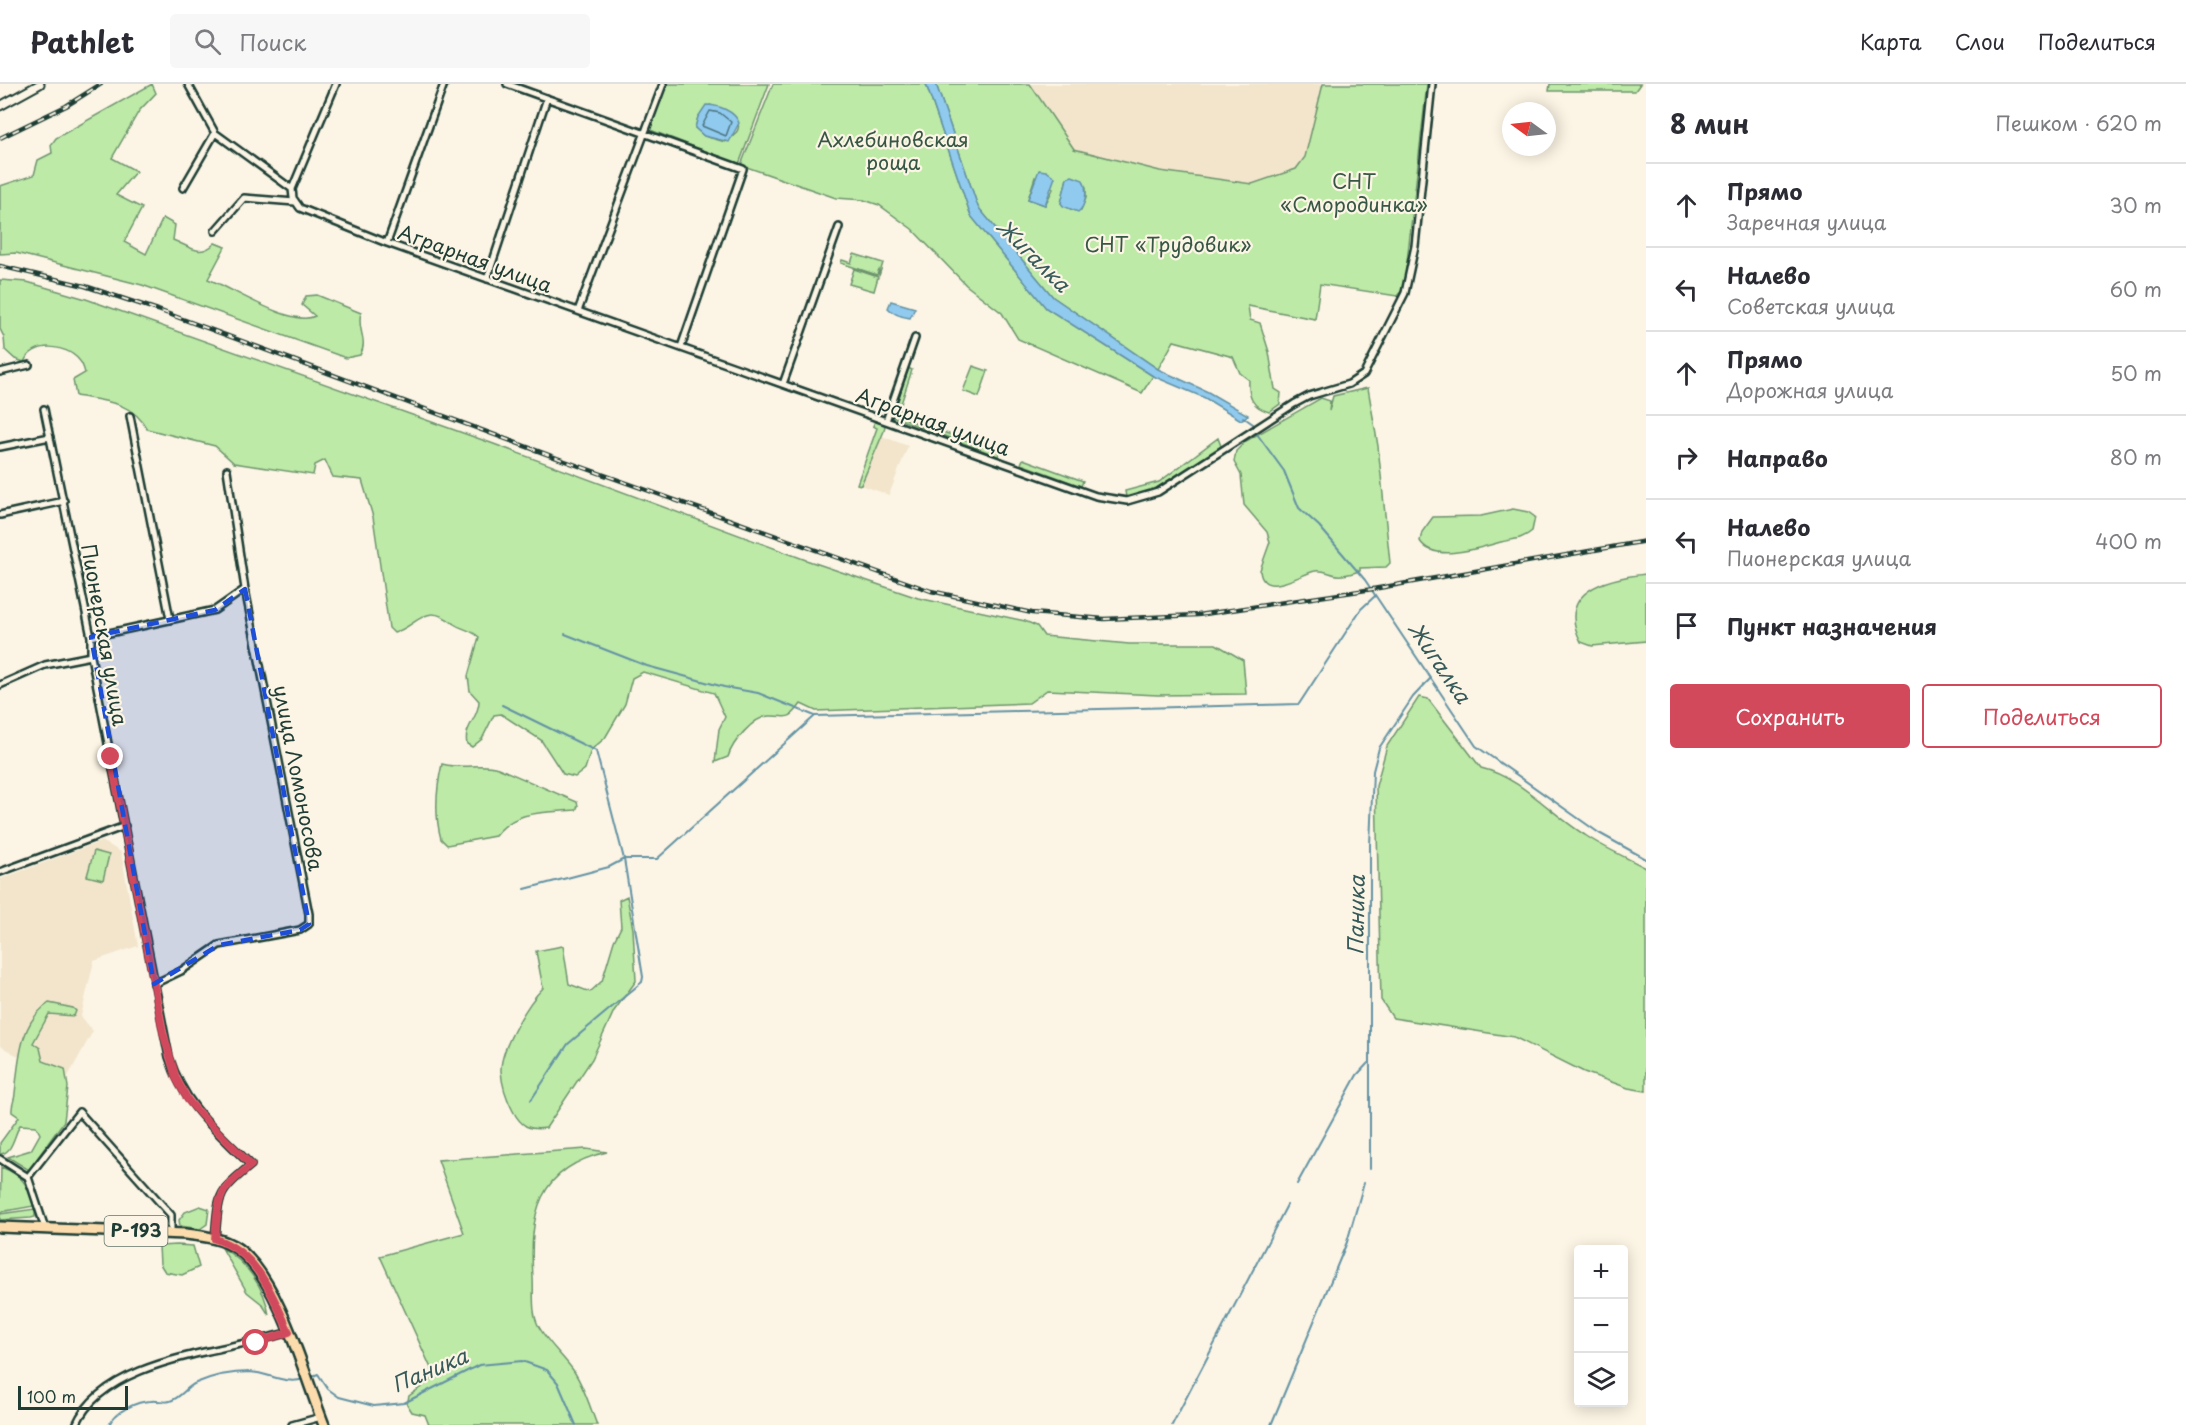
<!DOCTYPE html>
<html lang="ru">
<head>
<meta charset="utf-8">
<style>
  body { margin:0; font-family:"Playpen Sans",sans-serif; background:#f7f7f7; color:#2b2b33 }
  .controls { position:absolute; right:18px; bottom:18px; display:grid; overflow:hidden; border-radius:6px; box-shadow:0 3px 15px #0003 }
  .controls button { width:54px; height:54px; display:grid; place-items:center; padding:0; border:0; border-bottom:2px solid #e1e1e2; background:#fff; color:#2b2b33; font:30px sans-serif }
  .compass { position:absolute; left:1502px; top:18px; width:54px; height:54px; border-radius:50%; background:#fff; box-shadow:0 3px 15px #0003; rotate:285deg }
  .scale { position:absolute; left:18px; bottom:15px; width:110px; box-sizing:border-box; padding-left:6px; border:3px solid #1f3d34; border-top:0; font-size:16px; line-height:21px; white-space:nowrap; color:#1f3d34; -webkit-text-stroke:4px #fcf5e5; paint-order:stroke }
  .stop { position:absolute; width:18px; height:18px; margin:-14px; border:4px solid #d1495b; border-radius:50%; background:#fff }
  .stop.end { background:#d1495b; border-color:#fff; box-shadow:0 2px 6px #0008 }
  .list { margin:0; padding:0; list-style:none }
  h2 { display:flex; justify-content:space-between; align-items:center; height:78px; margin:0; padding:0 24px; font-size:26px }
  h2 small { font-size:20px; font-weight:400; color:#7c7c81 }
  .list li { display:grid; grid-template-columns:39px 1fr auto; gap:18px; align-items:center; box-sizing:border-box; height:84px; padding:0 24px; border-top:2px solid #e1e1e2 }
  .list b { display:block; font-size:22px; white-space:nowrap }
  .list p { margin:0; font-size:20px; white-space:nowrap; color:#7c7c81 }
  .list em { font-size:20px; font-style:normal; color:#7c7c81 }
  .actions { display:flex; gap:12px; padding:18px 24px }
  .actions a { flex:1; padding:14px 0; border:2px solid #d1495b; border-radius:6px; text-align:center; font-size:21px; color:#d1495b }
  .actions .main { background:#d1495b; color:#fff }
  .icon { flex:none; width:33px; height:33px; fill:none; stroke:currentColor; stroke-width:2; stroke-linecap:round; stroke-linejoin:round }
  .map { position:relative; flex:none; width:1646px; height:1341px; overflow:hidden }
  header { display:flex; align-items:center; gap:36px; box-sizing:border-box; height:84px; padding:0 30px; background:#fff; border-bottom:2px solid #e1e1e2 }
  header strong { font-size:28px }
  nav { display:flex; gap:33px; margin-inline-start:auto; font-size:21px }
  .search { width:420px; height:54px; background:#f7f7f7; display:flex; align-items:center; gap:15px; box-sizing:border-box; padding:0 21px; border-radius:6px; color:#7c7c81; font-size:22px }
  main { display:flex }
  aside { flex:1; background:#fff }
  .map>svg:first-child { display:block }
  .built { fill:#f2e5cc }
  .green { fill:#bdeaa7; stroke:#6e946e; stroke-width:1.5; fill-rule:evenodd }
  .water { fill:#90caef; stroke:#6392a4; stroke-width:1.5 }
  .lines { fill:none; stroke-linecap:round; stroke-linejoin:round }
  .shore { stroke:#4c757f; stroke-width:1.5 }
  .stream { stroke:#6392a4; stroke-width:2 }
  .minor-casing { stroke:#1f3d34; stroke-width:10 }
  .tertiary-casing { stroke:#1f3d34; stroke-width:11 }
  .primary-casing { stroke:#1f3d34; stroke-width:14 }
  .minor { stroke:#fcf5e5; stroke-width:5 }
  .tertiary { stroke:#fcf5e5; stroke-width:7 }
  .primary { stroke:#fcdcac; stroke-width:9 }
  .rail-casing { stroke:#1f3d34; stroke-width:4.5 }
  .rail { stroke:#fcf5e5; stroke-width:2; stroke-dasharray:7; stroke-linecap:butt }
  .route { stroke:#d1495b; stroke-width:8 }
  .marked { fill:#1d4ed8; fill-opacity:0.2; stroke:#1d4ed8; stroke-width:4.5; stroke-dasharray:12 8; stroke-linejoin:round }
  .labels { text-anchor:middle; stroke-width:4.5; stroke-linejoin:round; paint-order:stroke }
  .shield { fill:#fcf5e5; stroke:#617469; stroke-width:1.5 }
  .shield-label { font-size:18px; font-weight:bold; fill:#1f3d34 }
  .park-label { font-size:20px; fill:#375745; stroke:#fcf5e5 }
  .street-label { font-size:20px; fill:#1f3d34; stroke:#fcf5e5 }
  .water-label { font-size:21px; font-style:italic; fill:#365959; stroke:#fcf5e5 }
</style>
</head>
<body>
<header>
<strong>Pathlet</strong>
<div class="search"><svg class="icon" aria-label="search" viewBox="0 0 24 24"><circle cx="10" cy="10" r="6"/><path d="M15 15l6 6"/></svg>Поиск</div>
<nav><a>Карта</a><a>Слои</a><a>Поделиться</a></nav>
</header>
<main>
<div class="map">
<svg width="1646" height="1341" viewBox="0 0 1646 1341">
  <rect width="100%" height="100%" fill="#fcf5e5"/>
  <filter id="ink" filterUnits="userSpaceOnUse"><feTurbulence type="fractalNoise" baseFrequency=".0167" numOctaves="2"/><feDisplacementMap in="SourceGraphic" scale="12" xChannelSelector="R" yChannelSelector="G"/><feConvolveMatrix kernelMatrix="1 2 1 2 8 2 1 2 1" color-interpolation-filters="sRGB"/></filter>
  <g filter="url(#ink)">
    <path class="built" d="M1030 0H1323L1305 73 1296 85 1252 100 1160 87 1074 65Z
      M882 352 908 362 889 411 861 401Z
      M102 757 121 768 138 862 94 877 81 932 93 947 65 998 0 962V795Z"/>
    <path class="green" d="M152 0 156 9 139 27 112 74 136 87 116 111 142 124 124 158 146 170 163 134 175 141 173 156C191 163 200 174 215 159L225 163 208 195C232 204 293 244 315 232L302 221 306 212 317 211 361 229C356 244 369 257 360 271L346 274 142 201 16 169 0 170V102L34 91 38 76 52 69 51 61 56 54Z
      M662 0H769L739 80 645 44ZM710 21C730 27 754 41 725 58L704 52 695 44 698 33Z
      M773 0H926L971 132 1046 224 1153 292 1142 309 1018 255 1002 229 966 201 912 145 879 121 864 116 836 114 741 81Z
      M936 0H1030L1074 65 1160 87 1252 100 1296 85 1305 73 1323 0H1427L1404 204 1397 212 1320 200 1315 235 1248 222 1250 236 1260 239 1269 268 1275 305 1281 309 1280 320 1269 328C1252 323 1248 313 1249 296L1240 289 1233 273 1174 257 1158 285 1053 213 978 123ZM1035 93 1053 105 1045 121 1028 115ZM1067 94 1086 103V114L1081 126H1072L1061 119Z
      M1550 0H1640L1635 7H1549Z
      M854 170 883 179 879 192V185L877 191 841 179 842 176 851 179Z
      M854 185 878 193 874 207 849 200Z
      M0 196 27 198 86 215 491 359 806 476 918 514 1025 537 1037 542 1044 552 1129 560H1216L1243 576 1246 610 1158 611 1047 606 1029 619 816 627 801 620C787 639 788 631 769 632 753 633 732 659 728 673L715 678 719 645 725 633 714 609 643 588 632 594 625 620 605 654 591 666 585 685 575 693 563 690 541 656 501 630 494 631 482 655 472 663 467 660C463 643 479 634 479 617L470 607 468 592 479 553C470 545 461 545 454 540 425 517 420 540 394 549L389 544 373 433 362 396 333 393 325 376 315 381 313 391 234 379 215 362 147 345C132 317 104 317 76 312L73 296 85 289C84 285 82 279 79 276 66 260 33 257 24 278L15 275 5 266 4 253 0 245Z
      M973 282 988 287 979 313 963 307Z
      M908 284 912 286 897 332 1000 368 998 372 893 333Z
      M1368 304 1378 362 1390 479 1386 483 1360 484V487C1352 489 1345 492 1337 491 1330 490 1322 485 1315 487 1301 490 1262 516 1260 486L1270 458 1267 448 1244 421 1241 391 1234 378 1236 367 1246 357 1321 314 1330 317 1329 327 1333 312Z
      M875 337 885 341 884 347 861 401 857 400 877 344 873 342Z
      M1218 354 1221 362C1193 383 1163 410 1126 413L1125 407 1159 398Z
      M1023 375 1083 397 1081 402 1021 380Z
      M1513 425 1528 428 1535 433 1532 447C1522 456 1512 455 1501 458 1482 463 1434 480 1420 457L1422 448 1433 433 1481 432Z
      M1646 490V557L1592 562 1581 558C1555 507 1607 494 1646 490Z
      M1419 613 1428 615 1481 684C1520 693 1551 730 1585 751 1604 764 1626 773 1646 784V1007L1628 1004 1584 988 1514 953 1393 934 1381 916 1376 702 1387 662Z
      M442 680C465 686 480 678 498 684L577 718 578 722 576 726C545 729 516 725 495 752L447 761 441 755C434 730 436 706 442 680Z
      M94 767 109 771 103 796 87 792Z
      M627 812 633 845 636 897 614 927 592 975 546 1044C529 1047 521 1042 513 1027 506 1014 502 1002 501 987 500 965 528 919 543 904L536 867 563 862 569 900 590 908 602 897 614 857 621 843 619 816Z
      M49 919 73 924 76 927 74 932 49 930 33 959 40 964 43 977 65 985 68 1003 64 1037 29 1086 8 1073 31 1066 40 1050 36 1042 20 1041C14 1051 13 1069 0 1070V1059L19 1033 12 1028C11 1021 15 1016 15 1009 19 977 19 939 49 919Z
      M586 1065 607 1068C537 1084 529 1130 533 1194 534 1210 531 1229 539 1243 548 1259 563 1272 573 1286 584 1302 590 1323 597 1341H429L425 1331 412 1328 407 1320 409 1312 435 1293 380 1172 464 1149 438 1076Z
      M1 1083C22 1091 28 1100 34 1122L0 1128Z
      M200 1122 209 1125 207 1140 200 1145 180 1142 179 1136 185 1128Z
      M35 1125V1133L31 1134 0 1136V1130Z
      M177 1161 193 1162 199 1183 182 1191 165 1188 160 1180 159 1162Z
      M222 1164C246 1177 265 1204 269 1231L262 1220 247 1208Z"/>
    <path class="water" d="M926 0H936L978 123 1053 213 1158 285 1208 308 1248 331 1241 336 1205 314 1153 292 1046 224 971 132Z
      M706 21C718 21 735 27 739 39L729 58 704 52 695 44 698 33Z
      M1039 86 1046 87 1055 93 1045 121 1028 115Z
      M1072 92 1083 96C1088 106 1086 122 1078 128L1063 122 1061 119 1067 94Z
      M891 217 915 224 910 234C903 233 893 230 888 224Z"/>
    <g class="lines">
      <path class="shore" d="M710 27 720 29 731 38 726 52 702 42Z"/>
      <path class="stream" d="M1243 333 1253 340
        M1257 350 1284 387 1299 424 1319 442 1365 496 1476 662 1599 749 1646 775
        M565 550 647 582 724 603 758 609 815 632
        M502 621 596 667 624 775 643 893 642 898 568 960 531 1016
        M525 805 609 783 624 775H657L815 632 1299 620 1361 525 1375 512
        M1370 1085V761L1373 687 1379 664 1413 613 1430 595
        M1297 1100 1357 991 1368 979
        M310 1293 318 1290 328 1305 339 1313 374 1322 404 1319 479 1281 522 1277 547 1286 558 1299 576 1341
        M109 1341C114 1328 137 1317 151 1317 158 1316 164 1319 170 1317 181 1314 186 1303 196 1299 212 1292 233 1288 250 1288 270 1289 284 1301 304 1295
        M1172 1341 1287 1121
        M1271 1341 1347 1158 1364 1099"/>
      <defs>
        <path id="minor" d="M188 0 215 49 292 105 293 114 300 124 387 159 1096 412 1127 417 1158 408 1294 320 1309 312 1349 300 1364 290 1405 209 1415 162 1432 0
          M507 0 743 85 681 263
          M183 104 215 49
          M292 105 336 0
          M215 147 244 114 295 118
          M387 159 444 0
          M487 195 547 14
          M578 227 663 0
          M0 288 29 281
          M783 300 839 143
          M44 325 91 553V572L169 973C185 1023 215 1045 251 1081 216 1110 219 1110 215 1155
          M130 332 170 535
          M886 337 915 254
          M0 363 50 353
          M0 431 64 417
          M91 553 215 526 245 505
          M0 601 45 581 91 572
          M0 788 125 742
          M154 900 181 887 219 861 300 846 309 840V830L245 505 227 386
          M0 1075 28 1093 45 1144
          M28 1093 79 1028 171 1131V1149
          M76 1341C105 1273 228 1268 289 1248
          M292 1341 321 1333"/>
        <path id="tertiary" d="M0 22 40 0"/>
        <path id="primary" d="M0 1143 186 1150C203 1152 223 1154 238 1165 279 1195 305 1293 324 1341"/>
      </defs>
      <use href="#minor" class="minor-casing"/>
      <use href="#tertiary" class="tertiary-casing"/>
      <use href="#primary" class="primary-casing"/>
      <use href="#minor" class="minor"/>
      <use href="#tertiary" class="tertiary"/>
      <use href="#primary" class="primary"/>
      <defs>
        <path id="rail" d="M0 54 66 22 101 0
          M0 182 85 202 158 226 565 377 931 507 1032 529 1104 535 1198 531 1373 505 1646 457"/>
      </defs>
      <use href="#rail" class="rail-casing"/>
      <use href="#rail" class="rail"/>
    </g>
  </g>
  <g class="lines" filter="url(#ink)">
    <path class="route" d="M111 673 163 948 176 994 188 1016 200 1030 251 1081C216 1110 219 1110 215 1155 257 1168 272 1210 289 1248L256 1259"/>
  </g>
  <path class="marked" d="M245 505 309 840 300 846 219 861 154 900 91 553 215 526Z"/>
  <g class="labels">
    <rect class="shield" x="104.5" y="1132" width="63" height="30" rx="4.5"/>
    <g class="shield-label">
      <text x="136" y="1153">Р-193</text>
    </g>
    <g class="park-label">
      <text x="893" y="63">Ахлебиновская<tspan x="893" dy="23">роща</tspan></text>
      <text x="1354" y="105">СНТ<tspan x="1354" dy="23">«Смородинка»</tspan></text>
      <text x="1168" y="168">СНТ «Трудовик»</text>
    </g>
    <g class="street-label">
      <text transform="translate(475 175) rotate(20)" y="7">Аграрная улица</text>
      <text transform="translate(933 338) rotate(20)" y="7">Аграрная улица</text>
      <text transform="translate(104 551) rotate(80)" y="7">Пионерская улица</text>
      <text transform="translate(298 694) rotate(79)" y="7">улица Ломоносова</text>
    </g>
    <g class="water-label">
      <text transform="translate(1033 172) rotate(45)" y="7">Жигалка</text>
      <text transform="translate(1439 579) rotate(56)" y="7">Жигалка</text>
      <text transform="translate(1357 831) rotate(-89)" y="7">Паника</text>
      <text transform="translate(430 1287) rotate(-23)" y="7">Паника</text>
    </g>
  </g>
</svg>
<div class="controls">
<button>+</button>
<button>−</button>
<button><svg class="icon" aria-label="layers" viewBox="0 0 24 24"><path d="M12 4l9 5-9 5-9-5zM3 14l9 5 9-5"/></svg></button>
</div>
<svg class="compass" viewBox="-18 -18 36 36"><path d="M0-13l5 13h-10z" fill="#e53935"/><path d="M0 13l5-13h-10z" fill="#7c7c81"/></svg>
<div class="scale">100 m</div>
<div class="stop" style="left:256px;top:1259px"></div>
<div class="stop end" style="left:111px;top:673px"></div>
</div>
<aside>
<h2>8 мин<small>Пешком · 620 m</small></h2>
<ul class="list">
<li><svg class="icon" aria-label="ahead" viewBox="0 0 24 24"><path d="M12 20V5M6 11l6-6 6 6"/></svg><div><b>Прямо</b><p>Заречная улица</p></div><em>30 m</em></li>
<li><svg class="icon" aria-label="left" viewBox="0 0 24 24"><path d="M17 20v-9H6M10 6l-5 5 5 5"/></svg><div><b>Налево</b><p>Советская улица</p></div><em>60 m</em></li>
<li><svg class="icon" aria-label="ahead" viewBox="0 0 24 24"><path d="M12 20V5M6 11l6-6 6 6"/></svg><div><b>Прямо</b><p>Дорожная улица</p></div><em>50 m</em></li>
<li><svg class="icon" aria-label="right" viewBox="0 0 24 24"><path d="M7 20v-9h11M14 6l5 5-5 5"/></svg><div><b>Направо</b></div><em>80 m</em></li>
<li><svg class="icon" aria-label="left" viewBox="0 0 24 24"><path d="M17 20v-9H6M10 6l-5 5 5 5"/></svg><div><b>Налево</b><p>Пионерская улица</p></div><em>400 m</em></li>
<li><svg class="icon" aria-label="arrive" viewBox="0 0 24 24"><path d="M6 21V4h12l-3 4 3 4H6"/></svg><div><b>Пункт назначения</b></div></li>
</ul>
<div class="actions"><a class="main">Сохранить</a><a>Поделиться</a></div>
</aside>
</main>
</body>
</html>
